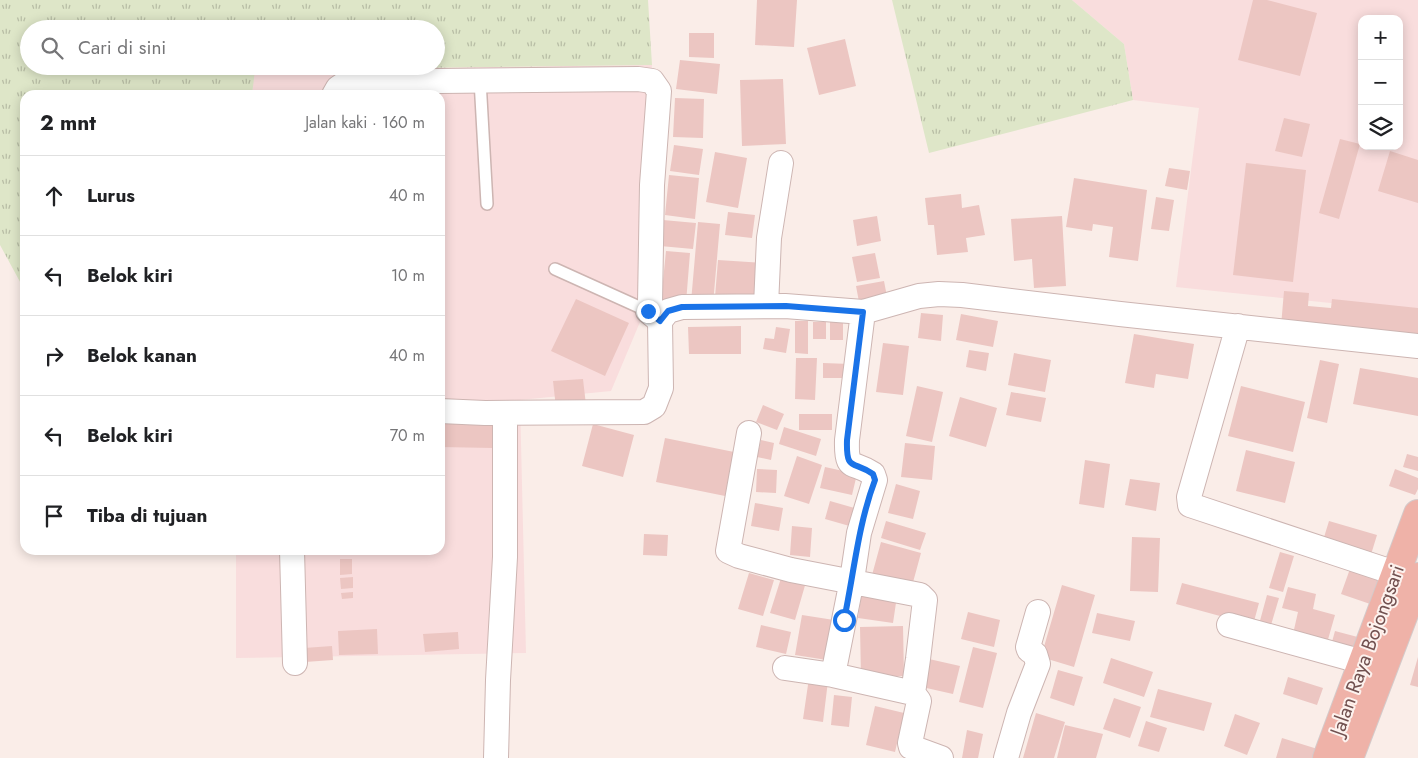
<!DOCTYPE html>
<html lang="id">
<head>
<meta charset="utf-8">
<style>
  body { margin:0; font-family:Jost,sans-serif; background:#f6f6f6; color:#202124 }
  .controls { position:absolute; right:15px; top:15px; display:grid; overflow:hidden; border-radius:10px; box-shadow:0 2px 12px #0003 }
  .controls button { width:45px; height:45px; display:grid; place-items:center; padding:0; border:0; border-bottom:1px solid #e0e0e0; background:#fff; color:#202124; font:25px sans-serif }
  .stop { position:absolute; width:15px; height:15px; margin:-11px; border:4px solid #1a73e8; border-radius:50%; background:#fff }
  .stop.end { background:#1a73e8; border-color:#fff; box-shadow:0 1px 5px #0008 }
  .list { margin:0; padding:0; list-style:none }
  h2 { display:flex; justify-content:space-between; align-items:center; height:65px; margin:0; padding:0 20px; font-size:21px }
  h2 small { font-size:16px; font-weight:400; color:#757577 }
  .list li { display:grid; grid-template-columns:32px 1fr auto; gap:15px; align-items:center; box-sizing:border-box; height:80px; padding:0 20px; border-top:1px solid #e0e0e0 }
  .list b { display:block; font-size:19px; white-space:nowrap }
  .list em { font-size:16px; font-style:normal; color:#757577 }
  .icon { flex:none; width:28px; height:28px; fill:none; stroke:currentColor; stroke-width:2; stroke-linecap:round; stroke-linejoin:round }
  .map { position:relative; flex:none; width:1418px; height:758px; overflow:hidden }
  .search { position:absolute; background:#fff; box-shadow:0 2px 12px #0003; left:20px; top:20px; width:425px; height:55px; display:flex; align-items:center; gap:12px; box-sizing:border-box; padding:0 18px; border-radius:28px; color:#757577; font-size:19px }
  .panel { position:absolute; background:#fff; box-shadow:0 2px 12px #0003; left:20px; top:90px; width:425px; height:465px; border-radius:15px }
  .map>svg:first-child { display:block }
  .commercial { fill:#f9dddd; fill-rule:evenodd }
  .grass { fill:url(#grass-tufts); fill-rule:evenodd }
  .building { fill:#ecc6c2 }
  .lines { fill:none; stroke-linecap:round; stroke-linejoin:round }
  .service-casing { stroke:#cdb5b2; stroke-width:14 }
  .minor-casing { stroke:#cdb5b2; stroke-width:26 }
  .trunk-casing { stroke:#d4caca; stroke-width:30 }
  .service { stroke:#fff; stroke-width:11 }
  .minor { stroke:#fff; stroke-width:24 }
  .trunk { stroke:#efb2a8; stroke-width:28 }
  .route { stroke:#1a73e8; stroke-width:6 }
  .labels { text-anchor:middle; stroke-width:4; stroke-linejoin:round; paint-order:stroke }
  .street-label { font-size:20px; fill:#71504f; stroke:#fdf2ee }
</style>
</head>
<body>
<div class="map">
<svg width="1418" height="758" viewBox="0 0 1418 758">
  <defs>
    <pattern id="grass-tufts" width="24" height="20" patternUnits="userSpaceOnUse" patternTransform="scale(1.25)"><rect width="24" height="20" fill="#dee6c8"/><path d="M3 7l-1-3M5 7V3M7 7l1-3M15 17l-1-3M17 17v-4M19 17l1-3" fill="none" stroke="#b8bda5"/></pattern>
  </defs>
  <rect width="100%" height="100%" fill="#faede8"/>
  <path class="commercial" d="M1072 0H1418V312L1176 287 1199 108 1133 100 1124 44ZM1362 19H1399V146H1362Z
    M652 65 648 303 611 391 520 400 526 653 236 658V550H440V95H252L254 70Z"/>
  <path class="grass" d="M0 0H648L652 65 255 70 252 95H25V291L0 245ZM29 29H436V66H29Z
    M892 0H1072L1124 44 1133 100 929 153Z"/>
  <path class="building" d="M757 0H797L794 47 755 45Z
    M1253 0H1267L1317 13 1300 76 1238 60Z
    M689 33H714V58L689 57Z
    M845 39 856 86 819 95 807 48Z
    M680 60 720 64 717 94 676 89Z
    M783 79 786 144 742 146 740 80Z
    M675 98 704 99 703 138 673 137Z
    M1284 118 1310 124 1302 157 1275 151Z
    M1340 139 1360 144 1339 219 1319 213Z
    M674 145 703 149 699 175 670 171Z
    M1390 151 1418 160V203L1378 191Z
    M715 152 747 158 738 208 706 202Z
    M1246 163 1306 170 1293 282 1233 275Z
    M1169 168 1190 171 1187 190 1165 186Z
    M669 175 699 178 695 219 665 215Z
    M1074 178 1147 190 1138 261 1109 257 1113 227 1093 224 1092 231 1066 227Z
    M961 194 962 208 979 205 985 235 966 238 968 252 937 255 934 225H928L925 198Z
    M1156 197 1174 200 1169 231 1151 229Z
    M728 212 755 215 752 238 725 235Z
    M877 216 881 241 857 246 853 220Z
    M1062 216 1066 286 1034 288 1032 259 1014 261 1011 219Z
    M663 220 696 223 693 249 660 246Z
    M698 222 720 224 713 304 691 302Z
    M666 251 690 253 686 303 661 301Z
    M875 253 880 278 857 282 852 257Z
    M718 260 764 263 761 300 715 297Z
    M884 281 888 302 860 307 856 286Z
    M1284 291 1309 293 1308 306 1331 308 1332 299 1418 308V340L1281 326Z
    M576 299 629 323 605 376 551 351Z
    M921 313 943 315 941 341 918 338Z
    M961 314 998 321 993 347 956 340Z
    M830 320H843V340H830Z
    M795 321H808V354L795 353Z
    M813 322H826V339H813Z
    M741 326V354H689L688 327Z
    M776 327 790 329 786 353 763 349 765 338 774 339Z
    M1134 334 1194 344 1188 379 1156 374 1154 388 1125 383Z
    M883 343 909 346 903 395 876 392Z
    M969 350 989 353 986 371 966 367Z
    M1014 353 1051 360 1045 392 1008 385Z
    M796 358H817L815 400 795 399Z
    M1320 360 1339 364 1327 423 1307 418Z
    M823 363 850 364V378H823Z
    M1360 368 1418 378V416L1353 404Z
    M583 379 586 405 556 408 553 381Z
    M917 386 943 392 932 442 906 436Z
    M1241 386 1305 402 1293 452 1228 436Z
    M1011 392 1046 398 1041 422 1006 415Z
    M960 397 997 408 986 447 949 436Z
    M763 405 784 414 777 430 756 422Z
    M799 414H832V430H799Z
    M440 417 493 418V448L440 447Z
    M593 424 634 435 623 477 582 466Z
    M784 427 821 439 816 456 779 444Z
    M665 438 734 452 725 496 656 482Z
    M761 440 774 443 771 460 757 457Z
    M905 443 935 446 932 480 901 477Z
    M1246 450 1295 462 1285 503 1236 491Z
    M1407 454 1418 457V471L1403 467Z
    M797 456 822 465 809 504 784 496Z
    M1085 460 1110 464 1104 508 1079 504Z
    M825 467 857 474 852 495 820 488Z
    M757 469 777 470 776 493 756 492Z
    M1395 469 1418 478V489L1415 495 1389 486Z
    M1130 479 1160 483 1156 511 1125 505Z
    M896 484 920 491 913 519 888 513Z
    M830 501 858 509 853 527 825 519Z
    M755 503 783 508 779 531 751 526Z
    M886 521 926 533 920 550 881 538Z
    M1329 521 1377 535 1369 561 1321 547Z
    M792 526 812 528 810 557 790 555Z
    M644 534 668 535 667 556 643 555Z
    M1132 537 1160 538 1158 592 1130 591Z
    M881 542 921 553 912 586 872 575Z
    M1280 552 1294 556 1283 592 1269 588Z
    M340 559H352V574L340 575Z
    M1351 566 1386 578 1376 606 1341 594Z
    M749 573 774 580 763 616 738 609Z
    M782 575 806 582 795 620 770 613Z
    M353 577V588L341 589 340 578Z
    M1182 583 1259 603 1253 625 1176 604Z
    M1062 585 1095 595 1074 667 1041 657Z
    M1288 587 1316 594 1313 609 1335 615 1327 643 1293 634 1298 612 1282 608Z
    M862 591 897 596 893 623 858 618Z
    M353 592V598L342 599 341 593Z
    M1267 595 1279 598 1269 632 1258 628Z
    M968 612 1000 620 994 647 961 639Z
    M1097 613 1135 621 1130 641 1092 633Z
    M802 615 834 620 827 660 795 655Z
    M761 625 791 632 786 654 756 647Z
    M903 626 904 676 861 677 860 627Z
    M377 629 378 654 339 655 338 631Z
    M1335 631 1369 640 1364 658 1330 649Z
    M458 632 459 649 425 652 423 634Z
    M332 646 333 660 305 662 304 648Z
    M973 647 997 653 983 708 959 702Z
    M1418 657V687L1410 685Z
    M1111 658 1153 672 1144 697 1103 683Z
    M929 659 960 666 953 694 922 687Z
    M1058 670 1083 677 1074 706 1050 698Z
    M1288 677 1323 688 1317 705 1283 694Z
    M809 678 828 681 823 722 803 719Z
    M1158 689 1212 703 1204 731 1150 717Z
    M834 695 852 697 849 727 831 725Z
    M1114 698 1141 707 1130 738 1103 729Z
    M875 706 904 713 895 752 866 745Z
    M1036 713 1065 722 1054 758H1023Z
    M1235 714 1260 723 1247 755 1224 746Z
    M1146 721 1167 728 1159 752 1138 746Z
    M1065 725 1103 734 1096 758H1057Z
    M967 730 983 734 978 758H962Z
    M1282 738 1324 751 1322 758H1276Z"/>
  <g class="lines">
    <defs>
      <path id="service" d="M480 80 487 204
        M555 269 648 311"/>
      <path id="minor" d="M334 95 338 88 347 82 638 79 652 81 659 91 652 185 650 303 648 311 660 321
        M766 306 769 238 781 163
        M1238 326 1189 497 1190 505 1395 573
        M440 411 485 413 644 412 654 406 661 388 660 321 668 311 682 307 785 306 863 312 919 296 939 294 962 295 1120 314 1418 346
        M749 433 728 551 739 556 791 570 920 595 925 600 918 659 913 693
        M292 550 295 663
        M1229 625 1363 662
        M785 668 833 675 913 693 919 701 910 743 911 747 941 758
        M833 675 852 580 859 533 875 480 873 474C853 460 846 473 847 440L863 312
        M496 758 498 680 505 557V413
        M1006 758 1019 713 1038 664 1035 654 1029 650 1028 647 1038 612"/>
      <path id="trunk" d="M1327 758 1418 514
        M1349 758 1418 577"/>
    </defs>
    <use href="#service" class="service-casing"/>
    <use href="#minor" class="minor-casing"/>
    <use href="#trunk" class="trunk-casing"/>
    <use href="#service" class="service"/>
    <use href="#minor" class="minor"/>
    <use href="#trunk" class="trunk"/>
  </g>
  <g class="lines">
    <path class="route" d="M648 311 660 321 668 311 682 307 786 306 863 312 847 440C846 472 853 460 873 474L875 480C858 525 854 573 844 620"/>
  </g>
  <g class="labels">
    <g class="street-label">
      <text transform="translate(1367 650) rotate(-70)" y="7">Jalan Raya Bojongsari</text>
    </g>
  </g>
</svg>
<div class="controls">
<button>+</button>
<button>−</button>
<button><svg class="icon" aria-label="layers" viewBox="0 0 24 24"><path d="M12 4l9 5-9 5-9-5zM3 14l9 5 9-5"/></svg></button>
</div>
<div class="stop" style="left:844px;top:620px"></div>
<div class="stop end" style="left:648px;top:311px"></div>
<div class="search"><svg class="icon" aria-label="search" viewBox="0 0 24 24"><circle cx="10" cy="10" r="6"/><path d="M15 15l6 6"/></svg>Cari di sini</div>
<section class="panel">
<h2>2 mnt<small>Jalan kaki · 160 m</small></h2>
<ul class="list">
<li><svg class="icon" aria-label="ahead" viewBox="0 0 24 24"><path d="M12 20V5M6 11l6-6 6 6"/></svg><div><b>Lurus</b></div><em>40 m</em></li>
<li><svg class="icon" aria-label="left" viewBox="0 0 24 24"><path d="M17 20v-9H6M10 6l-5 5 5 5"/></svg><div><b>Belok kiri</b></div><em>10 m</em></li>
<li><svg class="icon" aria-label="right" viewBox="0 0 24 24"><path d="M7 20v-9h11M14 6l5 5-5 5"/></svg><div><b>Belok kanan</b></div><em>40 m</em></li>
<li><svg class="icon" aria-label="left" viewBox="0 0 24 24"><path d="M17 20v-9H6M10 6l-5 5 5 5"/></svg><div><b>Belok kiri</b></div><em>70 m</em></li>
<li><svg class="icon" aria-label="arrive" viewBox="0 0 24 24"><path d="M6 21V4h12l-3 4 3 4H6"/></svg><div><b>Tiba di tujuan</b></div></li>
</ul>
</section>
</div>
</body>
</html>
